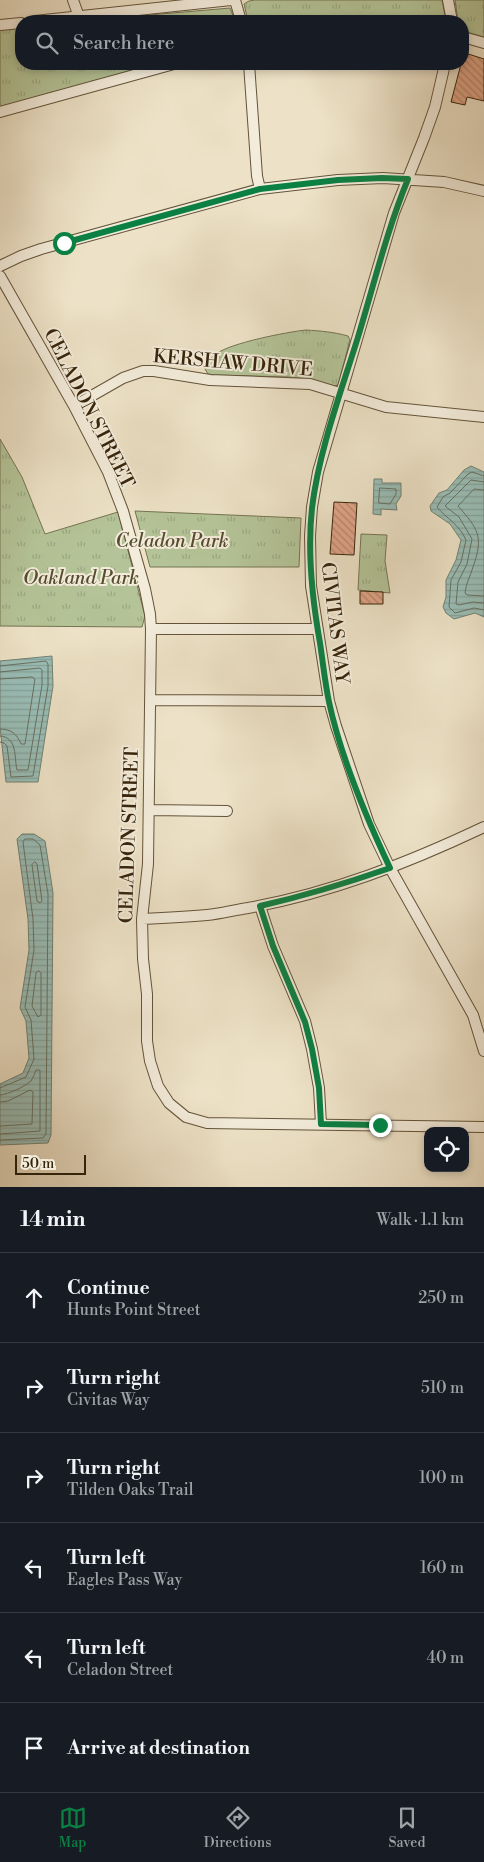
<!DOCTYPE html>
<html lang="en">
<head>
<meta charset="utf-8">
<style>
  body { margin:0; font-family:"Libre Bodoni",serif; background:#20242c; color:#f1f3f6 }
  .controls { position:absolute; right:15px; bottom:15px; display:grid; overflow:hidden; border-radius:10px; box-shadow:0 2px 8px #0003 }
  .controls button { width:45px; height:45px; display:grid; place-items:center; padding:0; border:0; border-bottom:1px solid #363941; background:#171b24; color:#f1f3f6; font:25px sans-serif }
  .scale { position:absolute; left:15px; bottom:12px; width:71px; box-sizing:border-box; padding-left:5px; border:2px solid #36240b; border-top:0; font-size:14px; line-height:18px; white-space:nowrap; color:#36240b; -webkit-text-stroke:4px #f3ecdb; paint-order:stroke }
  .stop { position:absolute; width:15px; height:15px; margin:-11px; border:4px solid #0b8043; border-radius:50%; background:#fff }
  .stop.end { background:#0b8043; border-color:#fff; box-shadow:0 1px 5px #0008 }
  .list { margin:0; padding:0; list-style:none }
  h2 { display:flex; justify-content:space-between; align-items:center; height:65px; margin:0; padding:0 20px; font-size:21px }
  h2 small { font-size:16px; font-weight:400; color:#9ea1a6 }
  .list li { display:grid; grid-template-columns:32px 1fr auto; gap:15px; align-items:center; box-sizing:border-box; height:90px; padding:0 20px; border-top:1px solid #363941 }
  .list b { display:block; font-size:19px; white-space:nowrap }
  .list p { margin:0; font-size:16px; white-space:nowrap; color:#9ea1a6 }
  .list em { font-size:16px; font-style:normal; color:#9ea1a6 }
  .icon { flex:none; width:28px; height:28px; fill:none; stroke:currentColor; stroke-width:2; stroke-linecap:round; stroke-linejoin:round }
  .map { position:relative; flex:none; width:484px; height:1187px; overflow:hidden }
  .search { position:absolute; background:#171b24; box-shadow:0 2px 8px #0003; left:15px; right:15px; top:15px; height:55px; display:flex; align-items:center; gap:12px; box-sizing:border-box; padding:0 18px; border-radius:20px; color:#9ea1a6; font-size:19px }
  .sheet { height:605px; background:#171b24 }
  nav { display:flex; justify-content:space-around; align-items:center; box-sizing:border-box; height:70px; border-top:1px solid #363941; background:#171b24; font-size:14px; color:#9ea1a6 }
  nav a { display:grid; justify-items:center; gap:2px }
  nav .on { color:#0b8043 }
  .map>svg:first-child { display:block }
  .park { fill:url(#park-tufts); stroke:#757452 }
  .water { fill:url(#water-rules); stroke:#718072 }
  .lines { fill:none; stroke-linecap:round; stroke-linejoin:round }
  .shore { stroke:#687060; stroke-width:1 }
  .building { fill:url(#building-back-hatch); stroke:#36240b }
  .minor-casing { stroke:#64543a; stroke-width:12 }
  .minor { stroke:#f3ecdb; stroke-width:10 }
  .route { stroke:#0b8043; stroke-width:6 }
  .labels { text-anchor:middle; stroke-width:4; stroke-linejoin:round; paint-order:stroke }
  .street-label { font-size:19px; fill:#36240b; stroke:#f3ecdb }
  .park-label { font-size:19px; font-style:italic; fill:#564c2e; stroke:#f3ecdb }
</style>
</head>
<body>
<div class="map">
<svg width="484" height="1187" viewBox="0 0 484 1187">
  <defs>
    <pattern id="park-tufts" width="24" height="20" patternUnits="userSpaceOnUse" patternTransform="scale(1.25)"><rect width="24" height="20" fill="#b4c498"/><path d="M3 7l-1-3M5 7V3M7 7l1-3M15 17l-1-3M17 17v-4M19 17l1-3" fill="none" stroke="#9ba882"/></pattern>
    <pattern id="water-rules" width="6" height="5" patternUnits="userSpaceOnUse" patternTransform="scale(1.25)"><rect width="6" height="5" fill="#99bdb6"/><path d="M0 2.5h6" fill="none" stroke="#84a29b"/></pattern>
    <pattern id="building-back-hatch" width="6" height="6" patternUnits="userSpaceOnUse" patternTransform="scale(1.25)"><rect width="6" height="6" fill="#e0a487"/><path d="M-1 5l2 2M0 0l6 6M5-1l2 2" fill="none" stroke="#b6856d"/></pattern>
  </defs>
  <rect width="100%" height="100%" fill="#ede2c7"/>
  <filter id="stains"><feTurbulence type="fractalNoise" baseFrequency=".004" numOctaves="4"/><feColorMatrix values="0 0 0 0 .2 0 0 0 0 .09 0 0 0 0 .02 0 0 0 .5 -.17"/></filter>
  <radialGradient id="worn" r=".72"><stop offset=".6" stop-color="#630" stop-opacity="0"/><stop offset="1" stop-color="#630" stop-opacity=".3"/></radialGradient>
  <path class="park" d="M255 0H442L446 21H248L244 4 249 1Z
    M455 0H484V37L463 31V21H458Z
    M230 8 235 21H81Z
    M21 27V64H158L0 107V29Z
    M306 330C321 331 334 332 348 336L350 340 338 385 333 386 309 379 288 377 214 375 208 374 205 369C206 363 210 358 216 354 230 343 287 332 306 330Z
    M0 439 22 477 45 534 118 512 145 616 142 627 0 626Z
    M135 511 301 518 299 567H150Z
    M361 534 387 535 385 561 390 593 358 590Z"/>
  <path class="water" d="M471 466 484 472V617L475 613 454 619 446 613 443 607 446 597V580L456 560 461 540 450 524 431 511 430 506 439 493 447 490 464 470Z
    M374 479H382V483H401V496L396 504 397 510 381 509V515L373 514Z
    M52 656 53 686 38 782H6L0 727V661Z
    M22 834H34L45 841 53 893 51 1135 48 1143 0 1145V1084L23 1073 29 1058 26 1021 20 1008 29 950 28 919 17 839Z"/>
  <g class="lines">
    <path class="shore" d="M484 476 472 472 468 474 450 493 443 497 437 507C447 519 459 524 466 540L461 562 451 580 449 607 455 613 474 608 484 610
      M484 482 471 480 445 506 459 517 472 539 467 564 458 582 456 604 459 605 473 602 484 603
      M380 488 396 489V494L390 504 379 503Z
      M484 490 474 489 458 506C478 529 484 536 473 567 470 577 466 583 465 593L467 595 484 596
      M0 666 46 661 48 664V686L33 776 11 777 7 746 4 743 0 742
      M0 672 40 668 42 670V685L28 770H17C14 758 18 737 0 736
      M0 679 32 677 35 679 25 744H21C17 734 11 729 0 729
      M35 862 37 864 42 901 40 903 37 901 32 865Z
      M39 971 41 973V1015L38 1017 32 1006 36 973Z
      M0 1088 26 1077 34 1059 31 1020 25 1007 34 950 33 919 23 842 25 839H33L40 845 48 894 46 1134 43 1138 0 1140
      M0 1095C9 1094 24 1087 31 1081 33 1078 35 1073 36 1070H40V1131L0 1134
      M0 1102 8 1101 30 1090 33 1092 32 1124 0 1126"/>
  </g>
  <path class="building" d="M465 53 484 59V101L467 97 465 105 451 102 461 64H463V55H464Z
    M334 502 357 503 354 555 330 554Z
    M360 591 383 592V604H360Z"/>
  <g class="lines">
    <defs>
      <path id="minor" d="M73 0 79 17
        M235 0 241 21
        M448 0 452 21
        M35 21 231 0
        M0 25 21 23
        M463 37 484 43
        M249 64 257 176 260 189
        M445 64 435 107 424 138 394 213 318 472 312 507 310 536 311 586 329 701 336 726 369 824 390 868 473 1015 484 1051
        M0 112 174 64
        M0 266 21 256 41 249 260 189 338 180 383 178 444 182 484 191
        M0 276 74 406 108 472 123 511 145 589 150 614 151 629 148 864 142 919 143 959 147 994V1041L150 1061 158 1086 169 1103 186 1117 207 1123 484 1127
        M74 406 123 378 143 371H154L210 380 310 384 386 407 484 417
        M151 629H317
        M150 700 329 701
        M149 810 227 811
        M260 906 273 946 305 1021 312 1049 319 1088 321 1124
        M142 919C164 918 185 917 207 915 220 914 234 910 248 908 331 893 408 863 484 827"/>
    </defs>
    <use href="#minor" class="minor-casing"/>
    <use href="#minor" class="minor"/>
  </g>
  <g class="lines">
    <path class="route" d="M64 243 260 189 338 180 382 178 408 179C387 230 374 284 358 337 341 392 319 450 312 508 307 553 312 598 320 643 323 663 325 683 329 702 341 758 366 817 390 868 347 883 304 896 260 906L273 946 305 1022 312 1049 319 1088 321 1124 380 1125"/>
  </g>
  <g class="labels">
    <g class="street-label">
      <text transform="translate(233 362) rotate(5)" y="7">KERSHAW DRIVE</text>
      <text transform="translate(90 408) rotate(63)" y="7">CELADON STREET</text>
      <text transform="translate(336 623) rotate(83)" y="7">CIVITAS WAY</text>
      <text transform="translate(128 835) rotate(-88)" y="7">CELADON STREET</text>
    </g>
    <g class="park-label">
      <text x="172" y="547">Celadon Park</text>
      <text x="81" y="584">Oakland Park</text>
    </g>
  </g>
  <rect width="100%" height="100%" filter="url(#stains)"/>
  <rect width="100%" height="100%" fill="url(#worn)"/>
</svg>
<div class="controls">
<button><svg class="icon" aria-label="locate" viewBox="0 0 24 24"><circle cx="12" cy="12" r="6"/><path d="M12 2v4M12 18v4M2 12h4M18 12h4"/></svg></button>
</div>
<div class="scale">50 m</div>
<div class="stop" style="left:64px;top:243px"></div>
<div class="stop end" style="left:380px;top:1125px"></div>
<div class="search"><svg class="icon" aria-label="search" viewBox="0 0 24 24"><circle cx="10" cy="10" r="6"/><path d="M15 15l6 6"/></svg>Search here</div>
</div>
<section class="sheet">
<h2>14 min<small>Walk · 1.1 km</small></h2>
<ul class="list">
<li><svg class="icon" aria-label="ahead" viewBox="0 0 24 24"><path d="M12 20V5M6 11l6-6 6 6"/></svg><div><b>Continue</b><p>Hunts Point Street</p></div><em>250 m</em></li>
<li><svg class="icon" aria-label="right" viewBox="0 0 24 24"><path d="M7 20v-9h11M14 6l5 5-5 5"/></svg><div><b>Turn right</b><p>Civitas Way</p></div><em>510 m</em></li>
<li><svg class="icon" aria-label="right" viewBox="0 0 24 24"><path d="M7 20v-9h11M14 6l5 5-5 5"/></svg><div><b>Turn right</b><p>Tilden Oaks Trail</p></div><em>100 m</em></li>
<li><svg class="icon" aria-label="left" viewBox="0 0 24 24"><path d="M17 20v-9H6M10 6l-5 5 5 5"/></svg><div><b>Turn left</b><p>Eagles Pass Way</p></div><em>160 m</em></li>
<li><svg class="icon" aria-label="left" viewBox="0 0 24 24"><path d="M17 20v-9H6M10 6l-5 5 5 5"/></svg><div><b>Turn left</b><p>Celadon Street</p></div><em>40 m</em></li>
<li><svg class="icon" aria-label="arrive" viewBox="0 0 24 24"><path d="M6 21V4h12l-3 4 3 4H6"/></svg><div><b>Arrive at destination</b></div></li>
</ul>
</section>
<nav>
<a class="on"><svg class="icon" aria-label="map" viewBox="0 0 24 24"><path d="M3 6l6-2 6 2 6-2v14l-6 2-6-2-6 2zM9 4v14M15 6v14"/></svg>Map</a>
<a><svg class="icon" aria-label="directions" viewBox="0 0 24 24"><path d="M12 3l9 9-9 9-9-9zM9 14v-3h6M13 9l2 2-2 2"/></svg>Directions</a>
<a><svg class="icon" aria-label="saved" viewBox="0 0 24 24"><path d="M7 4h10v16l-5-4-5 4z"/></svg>Saved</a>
</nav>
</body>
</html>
